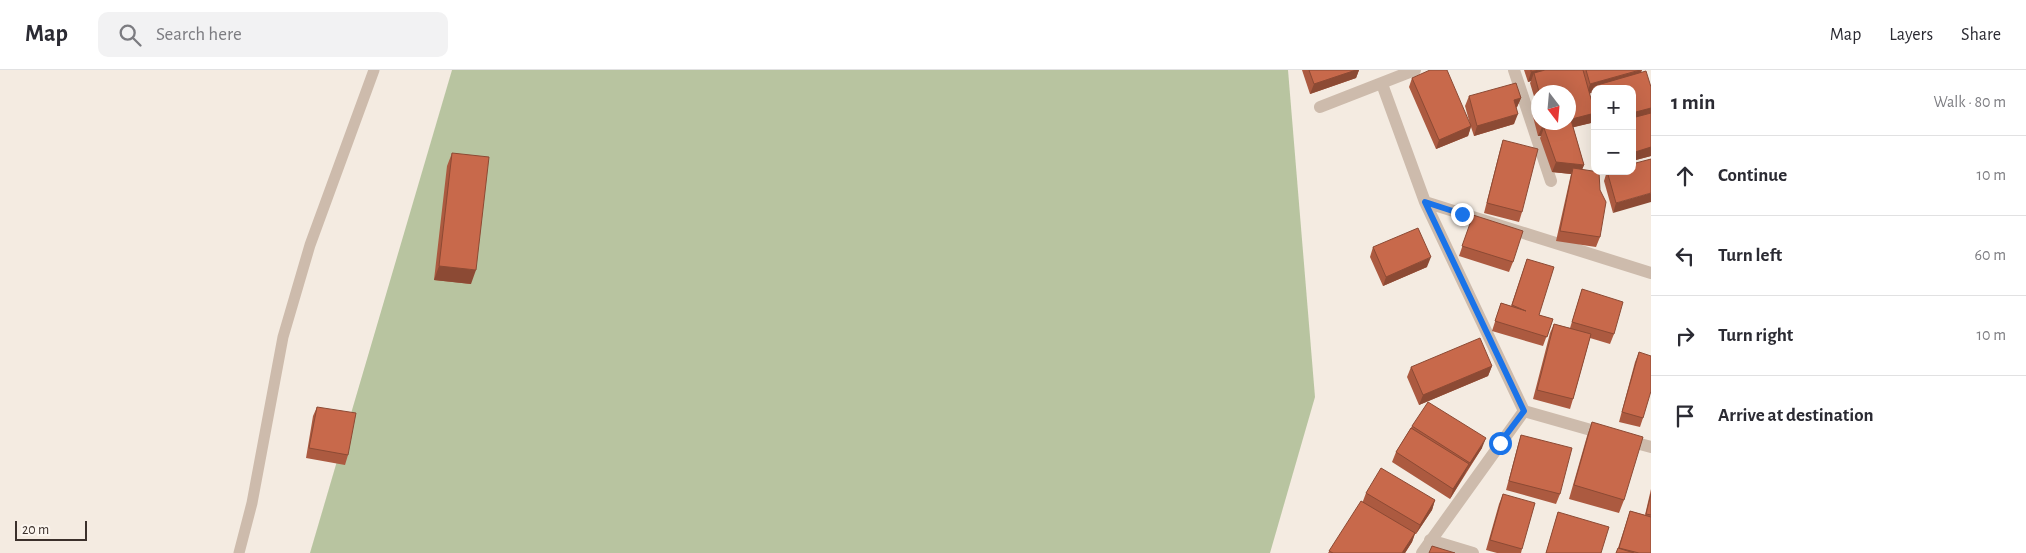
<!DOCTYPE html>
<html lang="en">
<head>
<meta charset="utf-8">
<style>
  body { margin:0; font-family:"Alegreya Sans",sans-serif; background:#f2f2f3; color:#2b2b33 }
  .controls { position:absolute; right:15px; top:15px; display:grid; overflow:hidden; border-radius:10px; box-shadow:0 5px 20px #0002 }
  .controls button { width:45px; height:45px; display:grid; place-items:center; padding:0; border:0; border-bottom:1px solid #e1e1e2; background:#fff; color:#2b2b33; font:25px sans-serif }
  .compass { position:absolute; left:1531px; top:15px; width:45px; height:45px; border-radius:50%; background:#fff; box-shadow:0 5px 20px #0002; rotate:164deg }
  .scale { position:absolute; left:15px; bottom:12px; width:72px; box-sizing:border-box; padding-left:5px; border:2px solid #3b302b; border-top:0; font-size:14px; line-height:18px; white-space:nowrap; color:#3b302b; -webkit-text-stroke:4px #fbf5ee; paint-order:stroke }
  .stop { position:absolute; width:15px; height:15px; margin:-11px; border:4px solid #1a73e8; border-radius:50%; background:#fff }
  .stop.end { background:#1a73e8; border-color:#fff; box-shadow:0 1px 5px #0008 }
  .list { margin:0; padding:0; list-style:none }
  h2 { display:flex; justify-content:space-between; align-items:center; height:65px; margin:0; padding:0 20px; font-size:21px }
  h2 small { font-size:16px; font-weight:400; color:#7c7c81 }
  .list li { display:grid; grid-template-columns:32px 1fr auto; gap:15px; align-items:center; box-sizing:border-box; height:80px; padding:0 20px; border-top:1px solid #e1e1e2 }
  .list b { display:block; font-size:19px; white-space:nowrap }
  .list em { font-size:16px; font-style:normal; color:#7c7c81 }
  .icon { flex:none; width:28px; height:28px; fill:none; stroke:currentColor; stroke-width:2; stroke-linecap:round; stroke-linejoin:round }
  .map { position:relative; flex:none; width:1651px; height:483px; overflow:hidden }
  header { display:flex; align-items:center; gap:30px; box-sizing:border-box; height:70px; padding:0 25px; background:#fff; border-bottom:1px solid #e1e1e2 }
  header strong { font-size:24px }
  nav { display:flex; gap:28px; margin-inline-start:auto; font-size:18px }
  .search { width:350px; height:45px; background:#f2f2f3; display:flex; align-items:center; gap:12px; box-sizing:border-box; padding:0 18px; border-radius:10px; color:#7c7c81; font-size:19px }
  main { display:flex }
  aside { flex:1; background:#fff }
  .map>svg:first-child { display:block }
  .green { fill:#b8c4a0 }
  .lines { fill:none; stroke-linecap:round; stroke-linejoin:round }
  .lane { stroke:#cdbbac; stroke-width:11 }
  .street { stroke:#cdbbac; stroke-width:12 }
  .wall { fill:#ac5a40; fill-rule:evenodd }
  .shaded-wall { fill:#8c4a34 }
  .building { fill:#c8694b; stroke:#8c4a34 }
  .route { stroke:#1a73e8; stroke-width:6 }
</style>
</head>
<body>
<header>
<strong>Map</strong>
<div class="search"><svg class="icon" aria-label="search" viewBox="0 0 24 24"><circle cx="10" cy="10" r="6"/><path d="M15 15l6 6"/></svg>Search here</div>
<nav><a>Map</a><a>Layers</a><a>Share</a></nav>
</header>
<main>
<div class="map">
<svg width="1651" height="483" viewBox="0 0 1651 483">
  <rect width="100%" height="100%" fill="#f4ebe1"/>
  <path class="green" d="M452 0H1288L1315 327 1270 483H310Z"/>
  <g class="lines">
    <path class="lane" d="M239 483 252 433 283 267 310 175 374 0"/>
    <path class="street" d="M1514 0 1551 111
      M1382 14 1425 132 1651 203
      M1320 37 1415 0
      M1524 341 1605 364
      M1625 370 1651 377
      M1430 470 1473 483
      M1422 483 1524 341 1425 132"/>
  </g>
  <path class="wall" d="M1302 0H1359L1356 8 1310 24Z
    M1524 0H1642L1641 2 1651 17V86L1632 91V19H1595V39L1591 25 1592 23H1589L1595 43 1591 53 1573 57 1584 95 1582 99 1600 167 1596 177 1556 171 1571 104 1552 102 1540 68 1541 66H1538L1532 43 1536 33 1530 13 1531 11 1528 12ZM1538 22H1568V52H1538Z
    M1412 8 1470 54 1465 36 1469 26 1521 28 1517 37 1516 38 1514 54 1474 66 1471 57 1468 66 1436 79 1409 17Z
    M1503 70 1522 142 1519 152 1484 143 1500 80Z
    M452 83 471 214 434 210 447 96Z
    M1607 101H1632L1613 143 1604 111Z
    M1473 145 1513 192 1509 202 1459 186Z
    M1373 177 1427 197 1383 216 1370 187Z
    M1527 189 1539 245 1553 249 1543 276 1492 261 1501 233 1511 236Z
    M1582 219 1614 264 1610 274 1590 268 1573 329 1570 339 1533 329 1550 263 1554 254 1570 258Z
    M1639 282 1643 348 1640 357 1619 352 1635 292Z
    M1492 296 1488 306 1419 335 1407 307 1411 297Z
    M317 337 348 385 345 395 306 388 313 346Z
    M1592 352 1624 430 1619 443 1569 429 1587 366Z
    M1412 356 1482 378 1450 429 1392 392 1396 382Z
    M1521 365 1560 424 1556 434 1506 420 1518 375Z
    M1651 419V483H1616L1618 478 1630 441 1645 445Z
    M1366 423 1435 430 1432 440 1416 464H1415L1412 472 1405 483H1328L1363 431Z
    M1503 424 1522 479 1521 483H1497L1486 480 1499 434Z
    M1558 442 1601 483H1546Z"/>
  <path class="shaded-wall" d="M1356 0H1359L1356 8 1310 24 1314 14Z
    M1539 0H1572L1534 3 1531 11 1528 12 1531 2Z
    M1642 0 1638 9 1594 16 1592 23 1587 24 1590 14Z
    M1521 28 1517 37 1510 39 1514 30Z
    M1651 38V46L1632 52V43Z
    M1595 43 1591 53 1546 64 1544 58 1541 66H1538L1542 57 1558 52H1568V50Z
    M1518 44 1514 54 1474 66 1477 56Z
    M1471 56 1468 66 1436 79 1439 70Z
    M1651 77V86L1632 91V83Z
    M1556 92 1584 95 1580 105 1573 98 1571 104 1552 102Z
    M1651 123V132L1613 143 1616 133Z
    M1431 187 1427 197 1383 216 1386 207Z
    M439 196 476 200 471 214 434 210Z
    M1492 296 1488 306 1419 335 1423 325Z
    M1486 368 1482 378 1466 402 1470 393Z
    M1469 394 1465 404 1450 429 1453 419Z
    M1435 430 1432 440 1416 464 1420 455Z
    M1415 463 1412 472 1405 483H1402Z"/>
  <path class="building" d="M1309 0H1356L1314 14Z
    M1430 0H1447L1471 56 1439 70 1412 8Z
    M1531 0H1539L1531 2Z
    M1545 0H1583L1595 43 1568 50V22H1539L1534 3Z
    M1586 0H1640L1590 14Z
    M1646 1 1651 17V38L1632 43V19H1595L1594 16Z
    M1516 13 1521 28 1514 30 1518 44 1477 56 1469 26Z
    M1535 33H1538V45Z
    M1651 43V77L1632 83V48Z
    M1571 50 1584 95 1556 92 1544 58 1563 52H1568V51Z
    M1541 52H1558L1542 57Z
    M1503 70 1538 79 1522 142 1487 133Z
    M452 83 489 87 476 200 439 196Z
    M1651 89V123L1616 133 1607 101H1632V94Z
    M1573 98 1599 102 1600 120 1606 132 1600 167 1560 161Z
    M1473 145 1523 161 1513 192 1462 176Z
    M1418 158 1431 187 1386 207 1373 177Z
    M1527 189 1554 197 1539 245 1553 249 1547 267 1495 251 1501 233 1526 241 1512 235Z
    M1582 219 1623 232 1614 264 1572 252Z
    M1554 254 1591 264 1573 329 1537 320Z
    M1480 268 1492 296 1423 325 1411 297Z
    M1639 282 1651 286V321L1643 348 1622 342Z
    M1428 332 1486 368 1470 393 1412 356Z
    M317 337 356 343 348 385 309 378Z
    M1592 352 1643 367 1624 430 1574 415Z
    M1411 358 1469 394 1453 419 1396 382Z
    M1521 365 1572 378 1560 424 1509 411Z
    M1381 398 1435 430 1420 455 1366 423Z
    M1503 424 1535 433 1522 479 1490 470Z
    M1651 424V445L1646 444Z
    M1361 431 1415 463 1402 483H1333L1329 481Z
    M1630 441 1651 447V483H1639L1619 478Z
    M1558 442 1609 457 1601 483H1546Z
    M1432 476 1455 483H1429Z
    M1618 478 1634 483H1616Z"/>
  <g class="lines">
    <path class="route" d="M1462 144 1425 132 1524 341 1500 373"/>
  </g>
</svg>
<div class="controls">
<button>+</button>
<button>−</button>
</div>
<svg class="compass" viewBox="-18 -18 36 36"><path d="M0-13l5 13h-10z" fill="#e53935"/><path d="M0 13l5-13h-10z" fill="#7c7c81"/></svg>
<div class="scale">20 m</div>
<div class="stop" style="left:1500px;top:373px"></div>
<div class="stop end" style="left:1462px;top:144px"></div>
</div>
<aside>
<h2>1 min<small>Walk · 80 m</small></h2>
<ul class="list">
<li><svg class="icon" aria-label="ahead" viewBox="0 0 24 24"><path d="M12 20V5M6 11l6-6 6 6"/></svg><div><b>Continue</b></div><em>10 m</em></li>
<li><svg class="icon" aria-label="left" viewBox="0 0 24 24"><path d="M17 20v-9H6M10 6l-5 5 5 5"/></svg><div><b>Turn left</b></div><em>60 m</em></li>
<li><svg class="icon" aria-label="right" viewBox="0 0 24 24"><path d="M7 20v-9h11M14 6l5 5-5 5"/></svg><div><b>Turn right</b></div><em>10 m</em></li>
<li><svg class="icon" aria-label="arrive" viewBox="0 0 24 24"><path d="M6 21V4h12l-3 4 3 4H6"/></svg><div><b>Arrive at destination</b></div></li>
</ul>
</aside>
</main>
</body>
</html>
